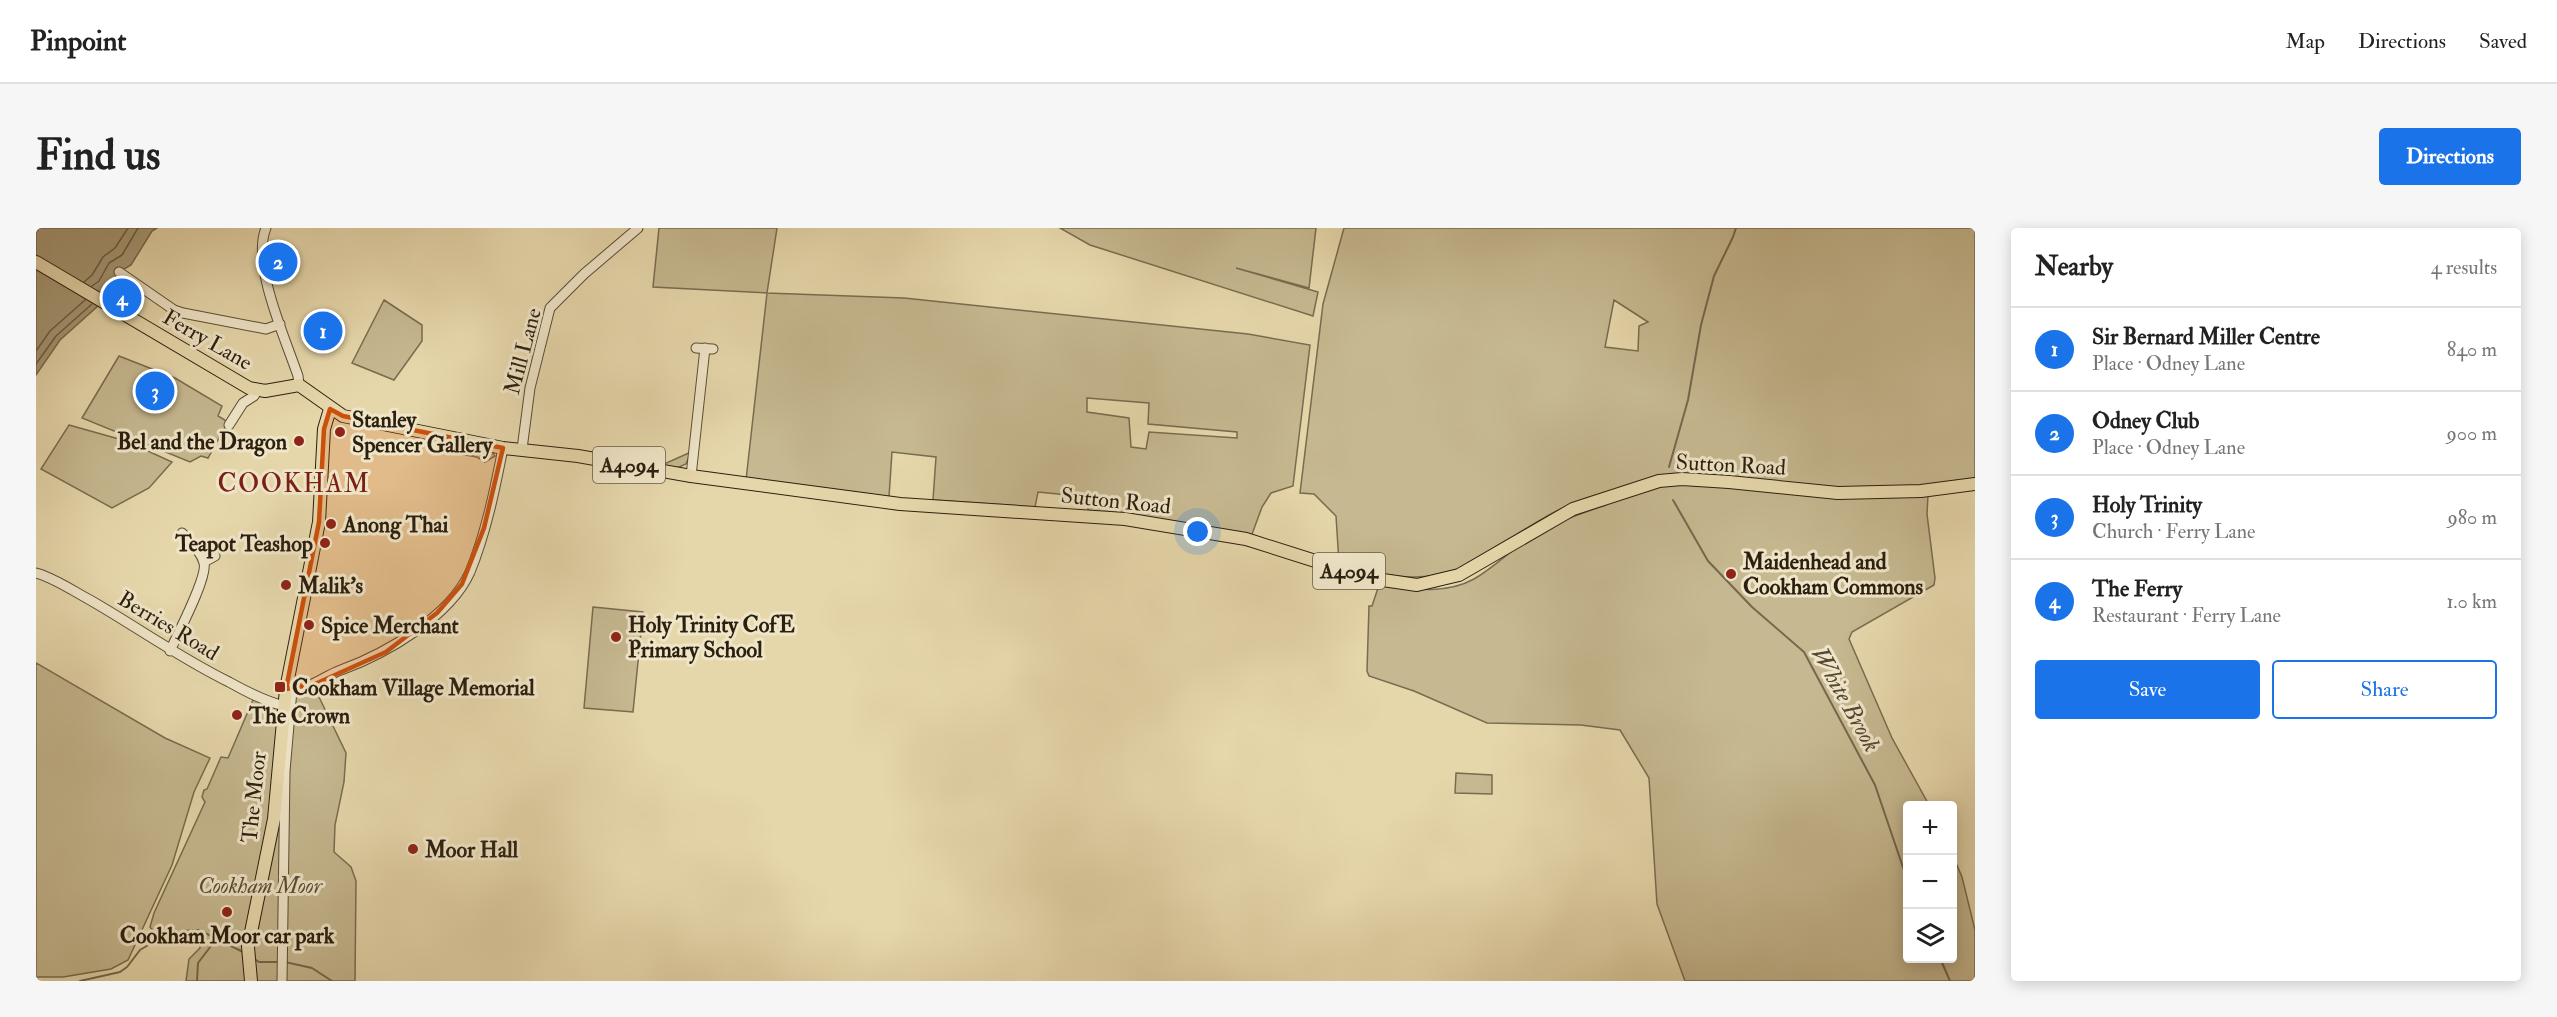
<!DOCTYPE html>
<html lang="en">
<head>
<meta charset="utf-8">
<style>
  body { margin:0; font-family:"IM FELL Double Pica",serif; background:#f6f6f6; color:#222 }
  .controls { position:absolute; right:18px; bottom:18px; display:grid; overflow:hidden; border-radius:6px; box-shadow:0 3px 15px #0003 }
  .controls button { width:54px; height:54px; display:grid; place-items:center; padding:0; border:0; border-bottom:2px solid #e0e0e0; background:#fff; color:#222; font:30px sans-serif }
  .you { position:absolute; left:1162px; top:304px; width:21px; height:21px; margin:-15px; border:4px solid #fff; border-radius:50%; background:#1a73e8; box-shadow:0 0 0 9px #1a73e833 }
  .badge { display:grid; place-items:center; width:39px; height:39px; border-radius:50%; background:#1a73e8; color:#fff; font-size:20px; font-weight:700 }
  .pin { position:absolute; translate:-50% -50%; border:3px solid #fff; box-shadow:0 2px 6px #0006 }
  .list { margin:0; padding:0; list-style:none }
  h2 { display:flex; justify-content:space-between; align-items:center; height:78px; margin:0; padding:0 24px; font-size:26px }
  h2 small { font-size:20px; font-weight:400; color:#767676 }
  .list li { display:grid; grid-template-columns:39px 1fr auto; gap:18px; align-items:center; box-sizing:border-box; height:84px; padding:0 24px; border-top:2px solid #e0e0e0 }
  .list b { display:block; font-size:22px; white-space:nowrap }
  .list p { margin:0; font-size:20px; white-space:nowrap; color:#767676 }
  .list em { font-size:20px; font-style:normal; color:#767676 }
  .actions { display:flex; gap:12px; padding:18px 24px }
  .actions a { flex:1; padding:14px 0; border:2px solid #1a73e8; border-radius:6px; text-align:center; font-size:21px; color:#1a73e8 }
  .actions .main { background:#1a73e8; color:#fff }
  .icon { flex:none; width:33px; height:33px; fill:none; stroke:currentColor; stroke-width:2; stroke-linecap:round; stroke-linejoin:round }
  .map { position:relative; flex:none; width:1939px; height:753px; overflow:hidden; border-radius:6px }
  header { display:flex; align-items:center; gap:36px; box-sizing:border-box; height:84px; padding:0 30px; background:#fff; border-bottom:2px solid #e0e0e0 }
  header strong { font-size:28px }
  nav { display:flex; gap:33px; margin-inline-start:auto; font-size:21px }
  .intro { display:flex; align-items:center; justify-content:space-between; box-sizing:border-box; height:144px; padding:0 36px }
  h1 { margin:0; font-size:42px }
  .button { padding:15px 27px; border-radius:6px; background:#1a73e8; color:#fff; font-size:21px; font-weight:700 }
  main { display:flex; gap:36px; padding:0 36px }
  aside { flex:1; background:#fff; border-radius:6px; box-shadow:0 3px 15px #0003 }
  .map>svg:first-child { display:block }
  .green { fill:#c6b890; stroke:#786c50; stroke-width:1.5; fill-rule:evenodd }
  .water { fill:#a69876; stroke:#75684d; stroke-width:1.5 }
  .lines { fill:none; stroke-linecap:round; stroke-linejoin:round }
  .shore { stroke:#685c42; stroke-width:1.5 }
  .stream { stroke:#75684d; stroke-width:2 }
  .minor-casing { stroke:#5a4d36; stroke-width:11 }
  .major-casing { stroke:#2b1f0f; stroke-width:14 }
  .minor { stroke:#efe5c8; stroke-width:9 }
  .major { stroke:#e6d7ab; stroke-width:12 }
  .marked { fill:#cc500c; fill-opacity:0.2; stroke:#cc500c; stroke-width:4.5; stroke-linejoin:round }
  .poi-dot { fill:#8f2418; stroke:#efe5c8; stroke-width:2 }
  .labels { text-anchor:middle; stroke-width:6; stroke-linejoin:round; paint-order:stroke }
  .shield { fill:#efe5c8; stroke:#665a46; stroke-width:1.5 }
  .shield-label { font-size:21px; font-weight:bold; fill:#2b1f0f }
  .street-label { font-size:22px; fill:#2b1f0f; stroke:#efe5c8 }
  .poi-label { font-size:22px; font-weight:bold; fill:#2b1f0f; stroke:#efe5c8; text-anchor:start }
  .park-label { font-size:22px; font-style:italic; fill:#5a4d36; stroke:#efe5c8 }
  .water-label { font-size:24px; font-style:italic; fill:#564933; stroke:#efe5c8 }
  .quarter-label { font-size:26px; letter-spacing:1.5px; fill:#7a1f14; stroke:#efe5c8 }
</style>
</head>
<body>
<header>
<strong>Pinpoint</strong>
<nav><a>Map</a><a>Directions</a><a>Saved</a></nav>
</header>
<div class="intro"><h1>Find us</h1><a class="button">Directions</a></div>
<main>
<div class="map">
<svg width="1939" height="753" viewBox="0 0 1939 753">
  <rect width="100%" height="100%" fill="#e6d7ab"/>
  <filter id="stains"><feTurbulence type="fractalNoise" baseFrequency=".00333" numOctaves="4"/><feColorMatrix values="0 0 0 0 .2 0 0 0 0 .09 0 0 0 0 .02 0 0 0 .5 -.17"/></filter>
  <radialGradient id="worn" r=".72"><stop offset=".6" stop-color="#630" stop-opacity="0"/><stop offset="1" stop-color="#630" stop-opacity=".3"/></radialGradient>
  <path class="green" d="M623 0H741L731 65 868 70 1212 106 1274 117 1257 258 1235 265 1226 279 1215 309 1052 282V269L1002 264 999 279 897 272 900 229 856 224 853 269 710 252 731 65 617 59ZM1051 170 1113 175 1112 196 1201 204V210L1113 204 1110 221 1095 219 1093 190 1051 184Z
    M1024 0H1280L1273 60 1200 40 1282 64 1277 88 1054 17Z
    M1308 0H1939V252L1892 267 1891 286 1899 350 1898 357 1816 404 1813 411 1856 510 1893 577 1872 578V730H1916L1917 628 1926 649 1939 702V753H1649L1621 676 1613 550 1584 502 1545 497 1451 495 1378 463 1333 448 1331 443 1333 378H1336L1343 357C1375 361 1409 367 1438 351 1464 336 1483 313 1510 300 1529 291 1550 284 1570 277L1577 263C1536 270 1498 295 1463 318 1449 326 1435 338 1419 343 1379 355 1342 347 1303 335L1300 288 1278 266 1264 265 1287 76ZM1578 72 1612 94 1603 98 1602 123 1569 119Z
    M348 72 386 97V113L358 152 316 135Z
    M83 128 139 150 186 178 182 188 192 194 172 230 165 228 154 234 46 190Z
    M33 197 90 213 136 234 113 260 76 280 5 241Z
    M418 217 456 224 459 228 449 234 441 229 418 225Z
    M655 224 650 236 641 240 626 237Z
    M557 379 607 384 597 484 548 480Z
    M0 435 129 510 174 530 158 564 136 637 92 732 75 741 27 749H0Z
    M275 461 279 463 283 469 310 525 308 554 299 597 298 624 315 639 320 653 319 753H150L153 731 164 720V711L152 705 122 709 114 699 118 685 169 574 166 569 168 562 171 561 185 529 192 530 217 472 239 478Z
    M1420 545 1456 547V566L1419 565Z"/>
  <path class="water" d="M3 0H121L116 3 95 37 83 44 70 68 67 66 63 77 24 112 0 147V5Z"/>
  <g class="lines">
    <path class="shore" d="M48 54 56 47 67 29 79 20 92 0
      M56 58 63 53 73 35 86 27 102 0
      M0 123 14 103 49 72
      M0 136 20 108 56 76"/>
    <path class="stream" d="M1633 239 1652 172 1665 97 1678 48 1697 9 1700 0
      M1637 272 1672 333 1716 379 1768 424 1839 557 1872 654
      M217 730 223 734H244
      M1904 730 1914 753
      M249 734 276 740 296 753
      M44 753 84 744 91 739 104 722 122 711 147 703 163 702 207 724
      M161 753 162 735 181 710"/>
    <defs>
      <path id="minor" d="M230 0C215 36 250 112 262 148L263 157
        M83 44 138 82 147 85 230 101 244 96
        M660 120 677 121
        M193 197 207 175 218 168 221 163
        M486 221 494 160 514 80 548 46 602 0
        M655 248 669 120
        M168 334 179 328
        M0 345C19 350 37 363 54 372 101 399 144 430 193 454 211 464 228 473 248 478
        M134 423C141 407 172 349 168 335 165 323 154 314 146 305
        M250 461C271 464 286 449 305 442 349 426 414 389 434 344 450 305 459 261 467 220
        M246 753 249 543 256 462"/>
      <path id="major" d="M0 34 213 160 229 163 263 157 307 188 467 220 542 228 655 248 864 276 1089 291 1210 311 1333 350 1381 357 1423 347 1537 281 1623 253 1646 251 1693 254 1802 265 1885 263 1939 256
        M215 753 212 719 238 591 250 461 283 294 288 201 294 181"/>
    </defs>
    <use href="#minor" class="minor-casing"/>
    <use href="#major" class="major-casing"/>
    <use href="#minor" class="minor"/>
    <use href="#major" class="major"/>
  </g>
  <path class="marked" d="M294 181 307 188 467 220 448 300 426 356 401 385 350 424 279 456 250 461 283 294 288 201Z"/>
  <g class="poi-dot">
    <circle cx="304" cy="204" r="6"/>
    <circle cx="263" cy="213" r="6"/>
    <circle cx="295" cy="296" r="6"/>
    <circle cx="289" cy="315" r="6"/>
    <circle cx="1695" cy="346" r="6"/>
    <circle cx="250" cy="357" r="6"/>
    <circle cx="273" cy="397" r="6"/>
    <circle cx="580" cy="409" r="6"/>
    <rect x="238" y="453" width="12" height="12" rx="3"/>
    <circle cx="201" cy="487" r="6"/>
    <circle cx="377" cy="621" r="6"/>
    <circle cx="191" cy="684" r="6"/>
  </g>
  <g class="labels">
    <g class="shield">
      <rect x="557" y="219" width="72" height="36" rx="4.5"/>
      <rect x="1277" y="325" width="72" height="36" rx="4.5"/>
    </g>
    <g class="shield-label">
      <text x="593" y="244">A4094</text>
      <text x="1313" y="350">A4094</text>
    </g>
    <g class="street-label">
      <text transform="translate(172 111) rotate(30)" y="8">Ferry Lane</text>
      <text transform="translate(486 123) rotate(-75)" y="8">Mill Lane</text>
      <text transform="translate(1695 236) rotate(3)" y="8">Sutton Road</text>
      <text transform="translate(1080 272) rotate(6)" y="8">Sutton Road</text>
      <text transform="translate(133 397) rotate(31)" y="8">Berries Road</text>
      <text transform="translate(217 569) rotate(-84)" y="8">The Moor</text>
    </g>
    <g class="poi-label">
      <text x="316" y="199">Stanley<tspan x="316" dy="25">Spencer Gallery</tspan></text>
      <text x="251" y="221" text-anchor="end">Bel and the Dragon</text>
      <text x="307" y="304">Anong Thai</text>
      <text x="277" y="323" text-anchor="end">Teapot Teashop</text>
      <text x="1707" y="341">Maidenhead and<tspan x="1707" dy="25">Cookham Commons</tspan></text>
      <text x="262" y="365">Malik's</text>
      <text x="592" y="404">Holy Trinity CofE<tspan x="592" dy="25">Primary School</tspan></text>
      <text x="285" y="405">Spice Merchant</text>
      <text x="256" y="467">Cookham Village Memorial</text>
      <text x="213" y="495">The Crown</text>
      <text x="389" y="629">Moor Hall</text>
      <text x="191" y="715" text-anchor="middle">Cookham Moor car park</text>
    </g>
    <g class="park-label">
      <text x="224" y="665">Cookham Moor</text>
    </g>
    <g class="water-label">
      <text transform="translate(1810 471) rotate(61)" y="8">White Brook</text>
    </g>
    <g class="quarter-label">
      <text x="258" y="264">COOKHAM</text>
    </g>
  </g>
  <rect width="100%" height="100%" filter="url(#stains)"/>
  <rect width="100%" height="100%" fill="url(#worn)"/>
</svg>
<div class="controls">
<button>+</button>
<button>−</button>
<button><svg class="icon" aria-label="layers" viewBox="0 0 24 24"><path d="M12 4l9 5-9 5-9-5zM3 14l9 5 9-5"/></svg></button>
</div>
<div class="you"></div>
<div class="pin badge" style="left:287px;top:103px">1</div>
<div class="pin badge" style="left:242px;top:34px">2</div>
<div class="pin badge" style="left:119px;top:163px">3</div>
<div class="pin badge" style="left:86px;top:70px">4</div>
</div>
<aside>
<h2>Nearby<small>4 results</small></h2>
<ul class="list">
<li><span class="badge">1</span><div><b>Sir Bernard Miller Centre</b><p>Place · Odney Lane</p></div><em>840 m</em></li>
<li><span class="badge">2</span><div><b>Odney Club</b><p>Place · Odney Lane</p></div><em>900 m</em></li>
<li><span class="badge">3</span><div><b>Holy Trinity</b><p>Church · Ferry Lane</p></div><em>980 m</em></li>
<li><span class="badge">4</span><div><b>The Ferry</b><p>Restaurant · Ferry Lane</p></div><em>1.0 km</em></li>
</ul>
<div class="actions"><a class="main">Save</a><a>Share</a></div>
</aside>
</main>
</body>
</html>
